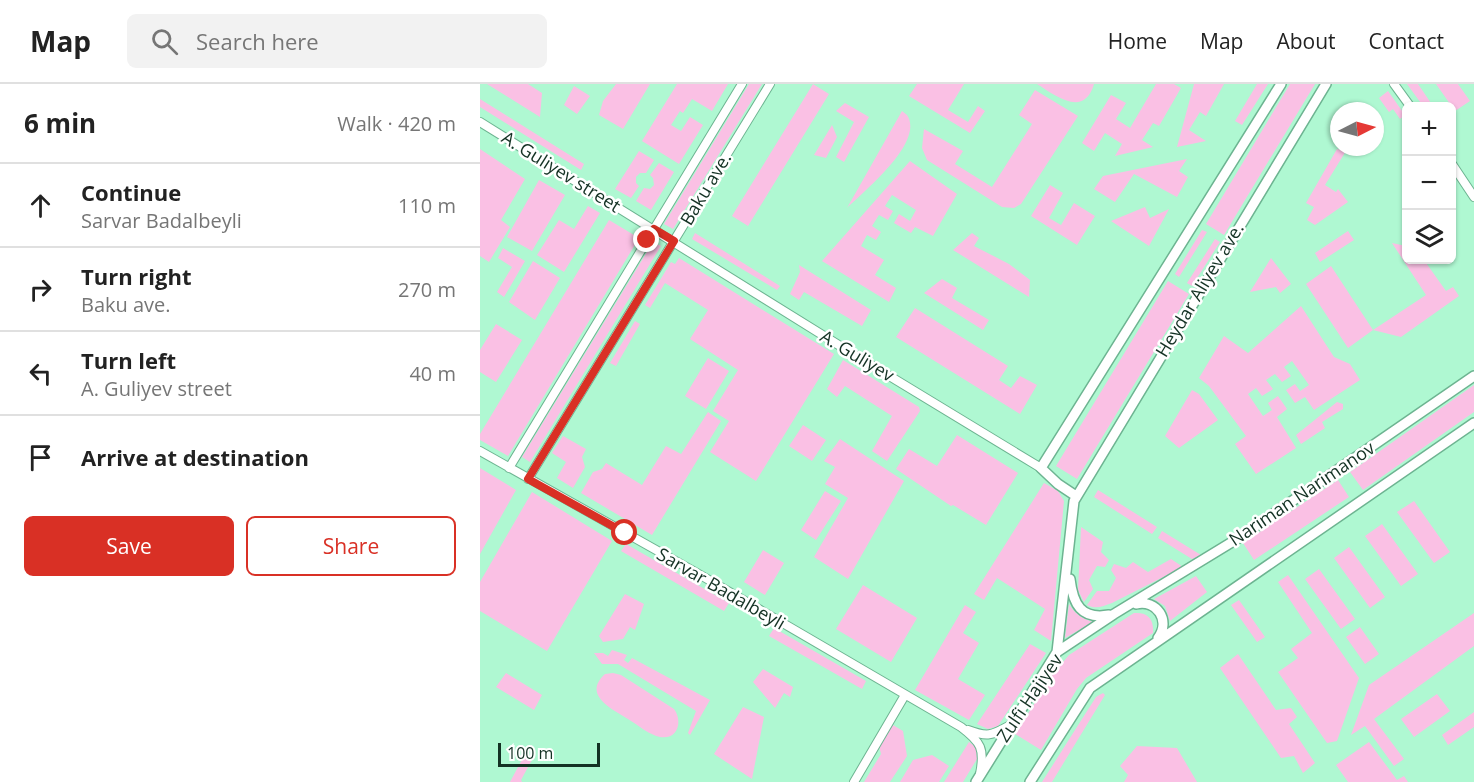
<!DOCTYPE html>
<html lang="en">
<head>
<meta charset="utf-8">
<style>
  body { margin:0; font-family:"Open Sans",sans-serif; background:#f2f2f2; color:#222 }
  .controls { position:absolute; right:18px; top:18px; display:grid; overflow:hidden; border-radius:9px; box-shadow:0 2px 4px #0004 }
  .controls button { width:54px; height:54px; display:grid; place-items:center; padding:0; border:0; border-bottom:2px solid #e0e0e0; background:#fff; color:#222; font:30px sans-serif }
  .compass { position:absolute; left:850px; top:18px; width:54px; height:54px; border-radius:50%; background:#fff; box-shadow:0 2px 4px #0004; rotate:84deg }
  .scale { position:absolute; left:18px; bottom:15px; width:102px; box-sizing:border-box; padding-left:6px; border:3px solid #143224; border-top:0; font-size:16px; line-height:21px; white-space:nowrap; color:#143224; -webkit-text-stroke:4px #fff; paint-order:stroke }
  .stop { position:absolute; width:18px; height:18px; margin:-14px; border:4px solid #d93025; border-radius:50%; background:#fff }
  .stop.end { background:#d93025; border-color:#fff; box-shadow:0 2px 6px #0008 }
  .list { margin:0; padding:0; list-style:none }
  h2 { display:flex; justify-content:space-between; align-items:center; height:78px; margin:0; padding:0 24px; font-size:26px }
  h2 small { font-size:20px; font-weight:400; color:#767676 }
  .list li { display:grid; grid-template-columns:39px 1fr auto; gap:18px; align-items:center; box-sizing:border-box; height:84px; padding:0 24px; border-top:2px solid #e0e0e0 }
  .list b { display:block; font-size:22px; white-space:nowrap }
  .list p { margin:0; font-size:20px; white-space:nowrap; color:#767676 }
  .list em { font-size:20px; font-style:normal; color:#767676 }
  .actions { display:flex; gap:12px; padding:18px 24px }
  .actions a { flex:1; padding:14px 0; border:2px solid #d93025; border-radius:9px; text-align:center; font-size:21px; color:#d93025 }
  .actions .main { background:#d93025; color:#fff }
  .icon { flex:none; width:33px; height:33px; fill:none; stroke:currentColor; stroke-width:2; stroke-linecap:round; stroke-linejoin:round }
  .map { position:relative; flex:none; width:994px; height:698px; overflow:hidden }
  header { display:flex; align-items:center; gap:36px; box-sizing:border-box; height:84px; padding:0 30px; background:#fff; border-bottom:2px solid #e0e0e0 }
  header strong { font-size:28px }
  nav { display:flex; gap:33px; margin-inline-start:auto; font-size:21px }
  .search { width:420px; height:54px; background:#f2f2f2; display:flex; align-items:center; gap:15px; box-sizing:border-box; padding:0 21px; border-radius:9px; color:#767676; font-size:22px }
  main { display:flex }
  aside { flex:1; background:#fff }
  .map>svg:first-child { display:block }
  .green { fill:#fac0e4 }
  .lines { fill:none; stroke-linecap:round; stroke-linejoin:round }
  .minor-casing { stroke:#6db491; stroke-width:10 }
  .major-casing { stroke:#6db491; stroke-width:12 }
  .minor { stroke:#fff; stroke-width:8 }
  .major { stroke:#fff; stroke-width:9 }
  .route { stroke:#d93025; stroke-width:8 }
  .labels { text-anchor:middle; stroke-width:5; stroke-linejoin:round; paint-order:stroke }
  .street-label { font-size:18px; fill:#143224; stroke:#fff }
</style>
</head>
<body>
<header>
<strong>Map</strong>
<div class="search"><svg class="icon" aria-label="search" viewBox="0 0 24 24"><circle cx="10" cy="10" r="6"/><path d="M15 15l6 6"/></svg>Search here</div>
<nav><a>Home</a><a>Map</a><a>About</a><a>Contact</a></nav>
</header>
<main>
<aside>
<h2>6 min<small>Walk · 420 m</small></h2>
<ul class="list">
<li><svg class="icon" aria-label="ahead" viewBox="0 0 24 24"><path d="M12 20V5M6 11l6-6 6 6"/></svg><div><b>Continue</b><p>Sarvar Badalbeyli</p></div><em>110 m</em></li>
<li><svg class="icon" aria-label="right" viewBox="0 0 24 24"><path d="M7 20v-9h11M14 6l5 5-5 5"/></svg><div><b>Turn right</b><p>Baku ave.</p></div><em>270 m</em></li>
<li><svg class="icon" aria-label="left" viewBox="0 0 24 24"><path d="M17 20v-9H6M10 6l-5 5 5 5"/></svg><div><b>Turn left</b><p>A. Guliyev street</p></div><em>40 m</em></li>
<li><svg class="icon" aria-label="arrive" viewBox="0 0 24 24"><path d="M6 21V4h12l-3 4 3 4H6"/></svg><div><b>Arrive at destination</b></div></li>
</ul>
<div class="actions"><a class="main">Save</a><a>Share</a></div>
</aside>
<div class="map">
<svg width="994" height="698" viewBox="0 0 994 698">
  <rect width="100%" height="100%" fill="#aff8d2"/>
  <path class="green" d="M7 0H48L62 9 60 33Z
    M136 0H170L143 45 119 31 123 17Z
    M197 0H248L232 27 212 15 203 29 200 27 191 41 201 47 210 33 223 41 199 80 162 57Z
    M269 0H282L193 145 184 140Z
    M333 0 349 10 268 142 252 132Z
    M437 0H484L468 26 488 38 498 22 505 27 490 49 429 12Z
    M557 0H614C604 34 576 12 557 0Z
    M676 0H694L701 4 679 42 673 39 662 56 673 63 635 72 642 60 625 49 614 67 602 59 631 11 646 19 636 35 650 44Z
    M714 0H744L726 32 720 28 709 46 726 57 697 63Z
    M777 0H788L762 41 755 37Z
    M810 0H835L744 151 726 140Z
    M927 0H938L953 22H943Z
    M956 0H978L990 17 975 27Z
    M94 2 110 12 97 30 84 21Z
    M555 6 598 32 541 120 534 124 522 123 447 76 442 64 444 45 483 67 475 80 512 103 552 40 539 31Z
    M908 7 925 31 920 35 913 25 909 28 899 14Z
    M0 15 104 80 101 86 0 23Z
    M365 19 389 33 364 78 356 73 374 38 356 27Z
    M422 27 427 31C445 58 384 107 367 124Z
    M352 41 357 53 346 74 334 71Z
    M0 65 45 95 21 136 30 143 9 178 0 172Z
    M857 65 866 67 845 101 856 108 858 105 868 118 835 141 827 136 834 123 826 119Z
    M159 67 174 76 166 89H160L156 93V99L159 102 151 114 135 105Z
    M707 75 699 87 708 93 697 113 654 90 635 118 614 105 623 92Z
    M430 77 477 110 453 152 435 143 431 149 414 139 419 130 430 137 436 126 412 111 405 122 413 127 408 136 399 131 392 142 401 148 396 156 387 151 381 162 404 176 395 191 416 204 409 218 342 177Z
    M179 79 194 88 171 126 156 117 164 104 170 105 174 101 173 94 170 91Z
    M59 96 85 111 52 167 27 153Z
    M570 101 583 109 569 134 581 141 594 119 615 132 597 161 551 132Z
    M108 122 120 129 84 188 57 171 79 136 94 145Z
    M665 123 670 134 689 125 669 162 631 137Z
    M129 136 159 154 28 372 0 356V350Z
    M722 146 727 148 699 193 695 190Z
    M868 147 874 156 840 178 835 169Z
    M215 149 300 202 297 206 212 155Z
    M492 149 499 154 494 162 529 180 550 196 549 213 473 166Z
    M735 155 740 158 712 202 707 199Z
    M173 158 181 162 50 378 42 373Z
    M912 159 926 162V176H944L966 207 973 203 979 212 921 253 893 246 868 264 826 200 851 182 893 246 946 211Z
    M23 164 45 177 24 213 17 208 32 183 18 174Z
    M199 174 354 270 276 397 230 368 249 337 233 327 258 286 210 255 228 226 185 199 170 224 165 221 191 178 195 180Z
    M791 174 811 200 800 209 796 203 770 208Z
    M53 177 80 194 55 236 29 218Z
    M319 181 391 226 382 242 324 208 319 216 310 210 320 188Z
    M462 195 477 204 472 214 509 236 503 246 444 209Z
    M688 197 709 210 597 395 576 382Z
    M821 222 854 273 870 280 880 296 834 326 825 313 815 319 806 306 815 300 820 307 829 301 812 277 804 283 811 292 802 298 795 290 786 296 793 305 782 312 776 304 768 310 783 332 792 326 788 319 798 312 807 325 797 333 816 364 776 390 755 360 766 352 729 302 719 294 744 252 768 269Z
    M435 224 528 282 519 296 531 304 540 292 557 301 540 330 416 253Z
    M155 237 160 240 136 282 130 279Z
    M16 240 42 256 16 298 0 288V266Z
    M228 274 249 287 226 325 205 312Z
    M363 276 439 323 440 327 407 377 392 367 412 332 365 302 357 313 347 305Z
    M994 301V328L883 406 870 388Z
    M712 306 719 310 738 336 699 364 685 352Z
    M857 318 863 320V325L842 338 845 344 821 360 816 351Z
    M228 328 241 337 172 451 101 409 113 388 122 385 126 379 162 401 186 362 201 370Z
    M323 341 346 356 332 377 309 362Z
    M477 351 538 389 506 441 473 421 471 422 416 385 429 365 457 382Z
    M83 352 106 365 102 373 105 383 93 404 77 394 86 378 72 369Z
    M360 355 424 397 368 495 334 473 368 414 345 400 355 383 344 377Z
    M0 384 36 406 0 470Z
    M858 396 869 413 774 476 763 459Z
    M564 399 578 407 584 417 571 557 554 546 565 525 517 494 504 516 494 510Z
    M618 406 677 443 672 450 614 413Z
    M345 407 361 417 336 456 321 446Z
    M52 408 132 457 67 567 0 527V498Z
    M934 417 970 468 954 479 917 428Z
    M902 440 938 490 921 502 885 452Z
    M601 443 623 458 621 468 629 476 625 483 617 482 609 496 613 505 604 518 598 506Z
    M682 447 721 471 712 475 678 454Z
    M146 460 249 519 244 527 141 467Z
    M869 463 905 513 890 524 854 474Z
    M283 466 304 479 285 511 264 498Z
    M691 475 703 483 632 519C623 522 616 526 607 521L617 507H629L636 494 631 486 634 480 646 484 653 478 668 488Z
    M839 485 875 535 861 545 825 495Z
    M808 491 879 594 857 657 847 659 798 588 818 574 811 565 832 549 798 498Z
    M716 492 727 508 690 537 685 522 674 515Z
    M383 501 437 534 411 578 356 545Z
    M145 510 164 520 155 546 150 543 143 555 123 558 119 552Z
    M759 516 785 553 777 558 751 521Z
    M589 520C595 530 601 534 613 538L585 554Z
    M485 521 496 528 483 549 499 559 478 595 505 611 489 636 435 606Z
    M654 529C668 528 674 535 673 549L606 594 597 605 561 666 535 650 573 590 589 571Z
    M994 529V562L894 635 924 675 914 682 885 642 871 651 889 601Z
    M880 543 899 570 885 580 866 553Z
    M294 544 386 597 382 605 289 552Z
    M550 560 566 569 518 642 508 645 497 640Z
    M132 566 147 571 144 576 148 579 152 574 230 616 210 651 208 649 216 627 138 580H122L114 569H123L128 572Z
    M758 570 796 626 811 624 817 633 809 640 835 679 823 689 814 672 801 674 740 584Z
    M283 585 313 603 310 613 304 609 295 624 273 598Z
    M26 589 62 611 54 626 16 603Z
    M133 589 141 591 194 625C203 637 198 656 180 653 170 651 159 642 151 637 134 626 101 612 125 590Z
    M623 609 625 611 572 698H562L616 613Z
    M957 610 970 627 934 653 921 635Z
    M263 623 284 633 272 695 234 670Z
    M994 628V643L968 661 962 651Z
    M413 641 423 647 427 672 410 698H384L401 670 399 662Z
    M489 658 496 663 497 675 483 698H464Z
    M889 658 917 696 924 692 928 698H868L856 681Z
    M657 662 697 664 717 698H644L648 691 640 682Z
    M45 670 53 674 41 696 42 698H30Z
    M452 671 469 682 459 698H420L433 676Z"/>
  <g class="lines">
    <defs>
      <path id="minor" d="M914 0 930 22
        M0 38 365 265 561 384
        M972 80 994 113
        M0 367 217 489 481 643C501 658 505 665 500 690
        M29 384 262 0
        M48 395 290 0
        M488 646C509 654 512 651 532 640
        M374 698 425 611"/>
      <path id="major" d="M596 412 578 400 561 384 801 0
        M590 495C593 520 601 536 629 531
        M656 520C677 515 691 537 678 554
        M577 568 594 417 846 0
        M496 698 577 568 634 530 757 455 994 292
        M550 698 610 604 994 339"/>
    </defs>
    <use href="#minor" class="minor-casing"/>
    <use href="#major" class="major-casing"/>
    <use href="#minor" class="minor"/>
    <use href="#major" class="major"/>
  </g>
  <g class="lines">
    <path class="route" d="M145 449 48 395 194 157 174 145 167 156"/>
  </g>
  <g class="labels">
    <g class="street-label">
      <text transform="translate(81 88) rotate(32)" y="6">A. Guliyev street</text>
      <text transform="translate(226 105) rotate(-59)" y="6">Baku ave.</text>
      <text transform="translate(720 206) rotate(-59)" y="6">Heydar Aliyev ave.</text>
      <text transform="translate(377 272) rotate(31)" y="6">A. Guliyev</text>
      <text transform="translate(822 410) rotate(-34)" y="6">Nariman Narimanov</text>
      <text transform="translate(241 505) rotate(30)" y="6">Sarvar Badalbeyli</text>
      <text transform="translate(550 614) rotate(-56)" y="6">Zulfi Hajiyev</text>
    </g>
  </g>
</svg>
<div class="controls">
<button>+</button>
<button>−</button>
<button><svg class="icon" aria-label="layers" viewBox="0 0 24 24"><path d="M12 4l9 5-9 5-9-5zM3 14l9 5 9-5"/></svg></button>
</div>
<svg class="compass" viewBox="-18 -18 36 36"><path d="M0-13l5 13h-10z" fill="#e53935"/><path d="M0 13l5-13h-10z" fill="#767676"/></svg>
<div class="scale">100 m</div>
<div class="stop" style="left:145px;top:449px"></div>
<div class="stop end" style="left:167px;top:156px"></div>
</div>
</main>
</body>
</html>
